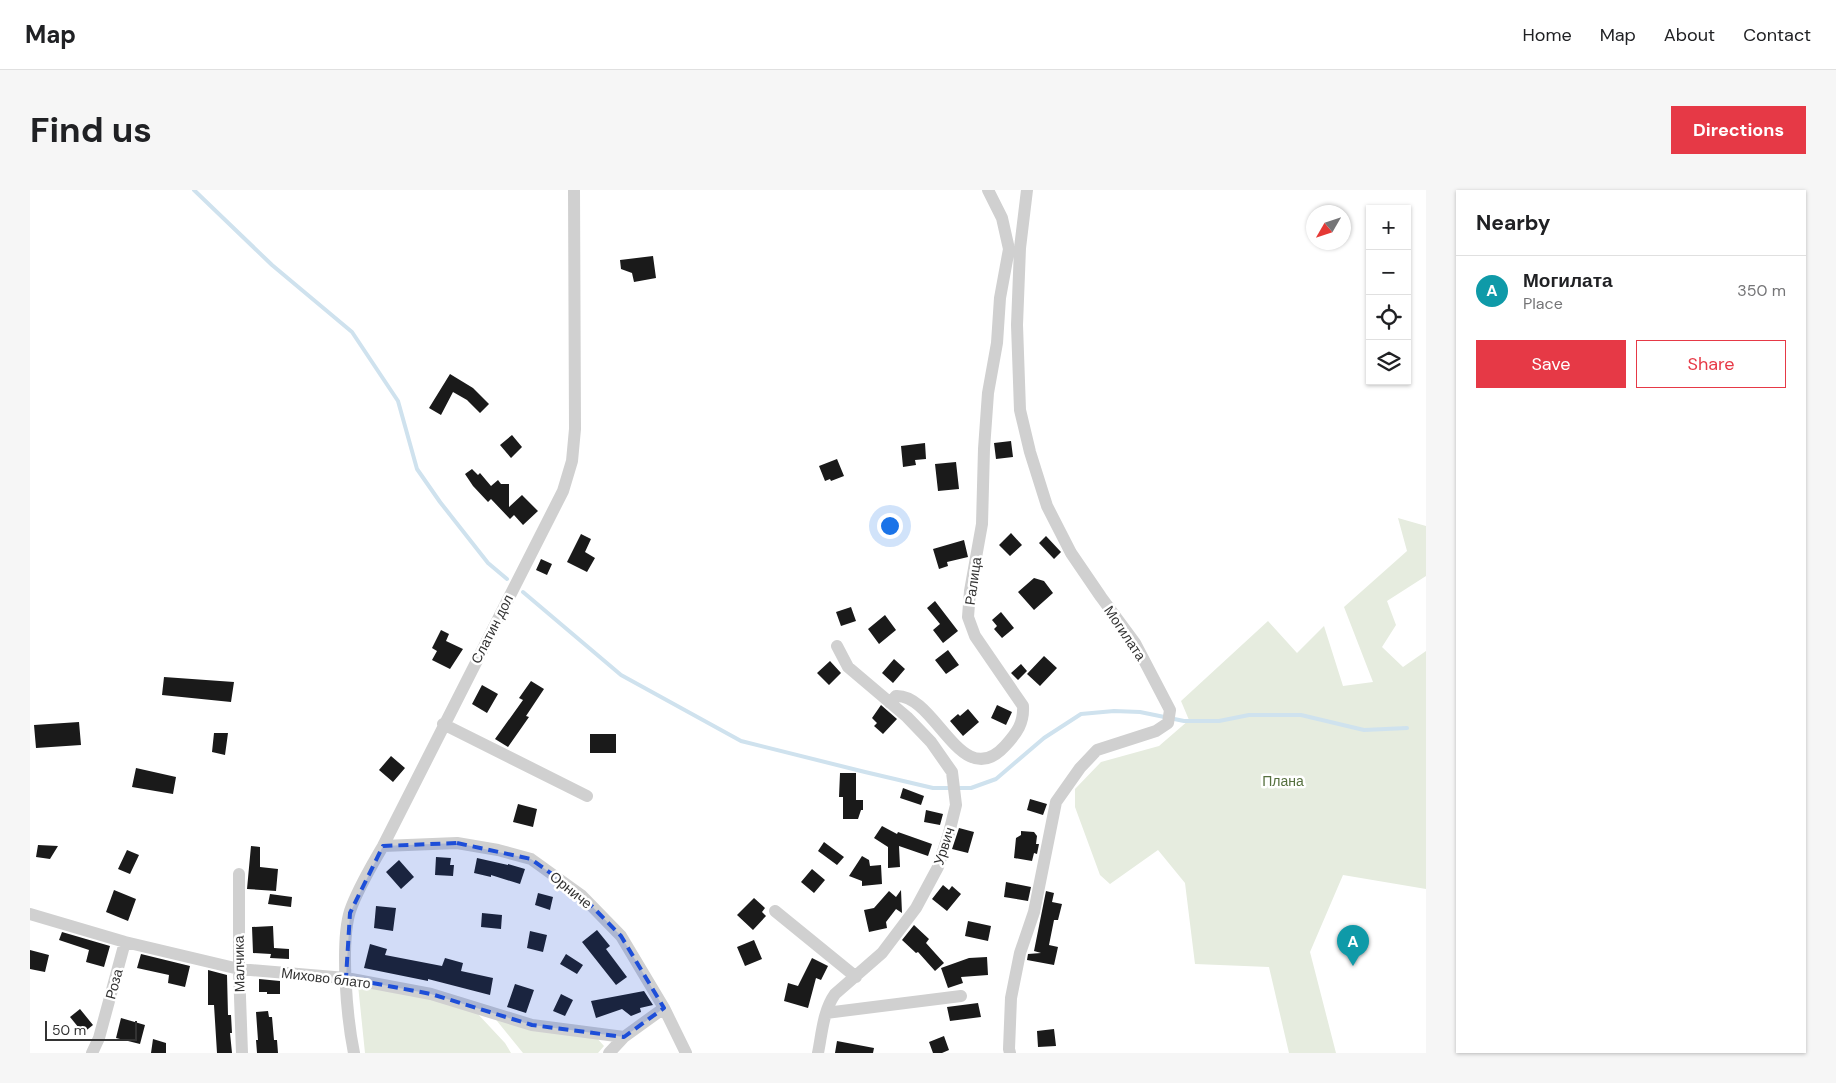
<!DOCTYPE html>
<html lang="en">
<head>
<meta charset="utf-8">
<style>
  body { margin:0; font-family:"DM Sans",sans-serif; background:#f6f6f6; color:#202124 }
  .controls { position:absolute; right:15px; top:15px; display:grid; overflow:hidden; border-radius:0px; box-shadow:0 1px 4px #0004 }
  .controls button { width:45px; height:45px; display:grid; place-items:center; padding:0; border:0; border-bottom:1px solid #e0e0e0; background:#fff; color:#202124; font:25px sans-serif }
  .compass { position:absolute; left:1276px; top:15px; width:45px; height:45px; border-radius:50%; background:#fff; box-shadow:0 1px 4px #0004; rotate:231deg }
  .scale { position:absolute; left:15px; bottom:12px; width:92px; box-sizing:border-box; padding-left:5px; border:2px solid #333; border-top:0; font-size:14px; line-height:18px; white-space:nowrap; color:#333; -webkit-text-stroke:4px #fff; paint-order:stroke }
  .you { position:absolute; left:859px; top:335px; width:18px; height:18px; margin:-12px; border:4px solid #fff; border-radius:50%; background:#1a73e8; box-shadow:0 0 0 8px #1a73e833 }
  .badge { display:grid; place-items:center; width:32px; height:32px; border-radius:50%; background:#e63946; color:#fff; font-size:16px; font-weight:700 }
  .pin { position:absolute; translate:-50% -41px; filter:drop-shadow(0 1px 2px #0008) }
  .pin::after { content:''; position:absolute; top:26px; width:18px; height:15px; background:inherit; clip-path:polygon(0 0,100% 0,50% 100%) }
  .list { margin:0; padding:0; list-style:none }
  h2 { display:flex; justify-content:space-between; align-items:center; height:65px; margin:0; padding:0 20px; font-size:21px }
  h2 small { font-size:16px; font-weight:400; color:#757577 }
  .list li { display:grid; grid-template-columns:32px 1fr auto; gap:15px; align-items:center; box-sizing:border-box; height:70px; padding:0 20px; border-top:1px solid #e0e0e0 }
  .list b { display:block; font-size:19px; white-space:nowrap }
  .list p { margin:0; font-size:16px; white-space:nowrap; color:#757577 }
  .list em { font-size:16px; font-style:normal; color:#757577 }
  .actions { display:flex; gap:10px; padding:15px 20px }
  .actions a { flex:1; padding:11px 0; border:1px solid #e63946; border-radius:0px; text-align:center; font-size:18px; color:#e63946 }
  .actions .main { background:#e63946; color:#fff }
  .icon { flex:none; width:28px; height:28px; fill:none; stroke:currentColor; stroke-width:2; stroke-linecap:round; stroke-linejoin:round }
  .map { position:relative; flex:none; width:1396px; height:863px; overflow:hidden; border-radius:0px }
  header { display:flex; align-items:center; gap:30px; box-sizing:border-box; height:70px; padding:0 25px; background:#fff; border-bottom:1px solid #e0e0e0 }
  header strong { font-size:24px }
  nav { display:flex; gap:28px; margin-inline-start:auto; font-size:18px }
  .intro { display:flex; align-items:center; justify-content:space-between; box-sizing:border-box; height:120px; padding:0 30px }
  h1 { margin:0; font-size:35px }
  .button { padding:12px 22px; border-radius:0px; background:#e63946; color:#fff; font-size:18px; font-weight:700 }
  main { display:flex; gap:30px; padding:0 30px }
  aside { flex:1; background:#fff; border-radius:0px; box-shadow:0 1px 4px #0004 }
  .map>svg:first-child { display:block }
  .green { fill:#e6ecdf }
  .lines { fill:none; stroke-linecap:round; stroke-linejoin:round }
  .stream { stroke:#cfe2ee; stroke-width:4 }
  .building { fill:#1a1a1a }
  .street { stroke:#d0d0d0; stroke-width:12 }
  .marked { fill:#1d4ed8; fill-opacity:0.2; stroke:#1d4ed8; stroke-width:4; stroke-dasharray:10 6; stroke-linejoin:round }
  .labels { text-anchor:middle; stroke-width:5; stroke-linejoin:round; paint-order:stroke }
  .street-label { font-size:14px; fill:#333; stroke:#fff }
  .park-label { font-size:14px; fill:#56703f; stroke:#fff }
</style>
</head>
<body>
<header>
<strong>Map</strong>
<nav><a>Home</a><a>Map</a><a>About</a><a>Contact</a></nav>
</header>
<div class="intro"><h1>Find us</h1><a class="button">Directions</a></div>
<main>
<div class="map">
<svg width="1396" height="863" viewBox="0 0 1396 863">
  <rect width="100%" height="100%" fill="#fff"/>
  <path class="green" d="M1368 328 1396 336V386L1357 411 1366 435 1352 457 1373 477 1396 461V699L1313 685 1280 762 1306 863H1259L1239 777 1165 774 1155 693 1128 660 1080 694 1070 685 1045 617V599L1071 572 1129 556 1159 530 1151 511 1238 431 1267 463 1294 436 1313 496 1343 492 1314 417 1377 361Z
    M328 795 401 808 446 822 475 853 481 863H335Z
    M463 826 565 846 574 856 568 863H493Z"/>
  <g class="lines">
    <path class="stream" d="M164 0 242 75 322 142 368 211 387 279 410 312 458 373 477 389
      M493 402 591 485 711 551 835 582 903 598H941L966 589 1014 548 1051 524 1084 521 1110 522 1154 531H1189L1219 525H1271L1334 540 1377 538"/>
  </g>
  <path class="building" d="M623 66 626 88 604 92 602 83 591 79 590 70Z
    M420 184 443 198 459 214 450 223 437 210 423 202 411 225 399 218Z
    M482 245 492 257 481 268 470 255Z
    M981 251 983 267 966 269 964 253Z
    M895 253 896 269 885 270 886 275 873 277 871 256Z
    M807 269 814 286 801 291 800 289 795 291 789 276Z
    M926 272 929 299 908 301 905 274Z
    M442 279 448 285 450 283 461 296 468 290 471 294H479V317L492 305 508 321 493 335 484 325 480 329 461 309 458 312 443 296 435 284Z
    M981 343 992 355 980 366 969 355Z
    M551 344 561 349 555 362 565 368 557 382 537 372Z
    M1016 346 1031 362 1024 369 1009 353Z
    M934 350 938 367 917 372 918 376 909 379 903 359Z
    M511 369 522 374 517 385 506 380Z
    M1004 388 1014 391 1023 403 1004 420 988 402Z
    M905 411 928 441 913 453 903 440 910 434 897 418Z
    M821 417 826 431 811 436 806 422Z
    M971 422 984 438 972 448 964 439 967 436 962 430Z
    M855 425 866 440 849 454 838 439Z
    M411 440 419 444 416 451 433 459 420 479 402 470 407 461 402 458Z
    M918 460 929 475 916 484 905 470Z
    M1014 466 1027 478 1010 496 997 484Z
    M864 469 875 479 863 493 852 483Z
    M800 471 811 483 799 495 787 483Z
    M991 474 997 481 988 490 981 483Z
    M134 487 204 492 201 512 132 505Z
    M501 491 514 499 496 526 499 527 478 557 465 549 493 510 489 508Z
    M452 495 468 504 457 523 442 514Z
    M851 515 867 529 853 544 844 536 847 533 842 528Z
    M967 515 982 522 976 535 961 528Z
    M938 519 949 532 933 546 920 531 928 524 930 526Z
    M49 532 51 555 6 558 4 535Z
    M184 543H198L195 565 182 562Z
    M560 544H586V563H560Z
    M361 566 375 578 363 592 349 580Z
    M106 578 146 587 143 604 102 597Z
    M810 583H826V610H833V620H831L828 629H813V607H809Z
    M873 598 894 606 891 615 870 608Z
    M1000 609 1017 614 1013 625 997 620Z
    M488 614 507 619 503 637 483 632Z
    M896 620 913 624 910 635 894 632Z
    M852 636 867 644 868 642 902 654 898 666 869 656 870 677 858 678V657L844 648Z
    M929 638 944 642 938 663 922 659Z
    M991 641 1004 642 1007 646 1006 654H1009L1007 664 1004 663 1002 671 984 668 986 648 991 645Z
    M794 652 814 667 807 675 788 661Z
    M8 655 28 656 20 669 6 667Z
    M221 656 230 657V677L248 679 246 701 217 699Z
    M97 660 109 665 100 684 88 679Z
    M832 666 839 670 840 676 851 675 852 694 832 696V691L819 686Z
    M406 667 421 668 420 675H424L423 686 405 685Z
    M447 668 478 675V674L495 679 490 694 461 685V687L444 683Z
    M369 670 384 687 371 699 356 682Z
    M782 679 795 690 784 703 771 692Z
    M976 692 1001 697 998 711 974 707Z
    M913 695 919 700 922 696 931 704 917 721 902 709Z
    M84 700 106 709 98 731 76 722Z
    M871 700 872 723 866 719 856 732 857 738 839 742 834 720 844 718 859 701 866 707Z
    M1016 701 1024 703 1022 712 1032 714 1028 730H1024L1019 755 1028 757 1024 775 997 770 998 764 1011 763 1004 761Z
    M508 703 523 707 520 720 505 715Z
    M240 704 262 707 261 717 238 714Z
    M724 708 735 718 732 722 736 726 723 740 707 725Z
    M346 716 366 718 363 741 344 738Z
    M452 723 472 725 471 739 451 737Z
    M938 731 961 736 958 751 935 746Z
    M884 735 899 749 896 753 914 773 905 781 888 762 886 763 872 750Z
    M243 736 244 758 259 759V769L240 768 241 764 223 763 222 737Z
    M567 740 580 756 576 759 597 787 586 795 552 752Z
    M500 741 517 745 513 762 497 758Z
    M32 742 80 756 74 777 56 772 59 760 29 750Z
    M724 750 732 769 715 776 707 757Z
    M340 754 357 759 355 765 412 776 415 768 433 773 431 781 463 788 460 805 398 789V791L334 778Z
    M0 760 19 765 15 782 0 779Z
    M111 764 160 776 155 797 138 793 139 785 107 778Z
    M536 764 553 775 547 784 530 774Z
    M957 767 958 785 931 787 933 793 918 798 911 778 939 768Z
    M782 768 798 776 791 790 786 788 778 818 754 811 758 793 768 796Z
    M178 780 197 785 198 825H201L202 843H200L202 863H187L184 815H178Z
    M229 789 250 791V804H237V802H229Z
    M485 794 504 800 496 823 477 817Z
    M614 801 623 815 610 818 611 822 601 826 592 819 566 828 561 811Z
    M531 804 543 810 535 826 523 821Z
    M948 813 951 827 920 831 917 817Z
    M50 819 63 835 53 843 40 827Z
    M238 821 239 827H242L244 850H247L248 863H227L226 850H228L226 822Z
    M91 828 115 835 110 854 86 848Z
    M1024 839 1026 856 1008 857 1007 841Z
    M914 846 919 860 912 863H903L899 852Z
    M123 849 136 853V863H121Z
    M807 851 844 858 843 863H805Z"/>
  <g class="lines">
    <path class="street" d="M860 513 866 506C906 504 931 604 975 556 987 543 994 533 993 516L945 446 938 427 940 401 952 334 954 259 958 203 967 153 970 108 979 59 972 28 958 0
      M413 534 557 606
      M353 656 427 653 468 660 501 669 551 705 591 746 634 818 656 863
      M209 684V779L212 863
      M745 721 826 787
      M0 724 95 752 209 779 316 788 401 804 502 835 594 847
      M796 823 931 806
      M62 863 69 848 95 752
      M324 863C317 829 310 754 320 721 328 698 341 677 353 656L533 301 542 271 545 239 544 0
      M579 863 594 847 634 818
      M788 863C792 843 793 821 805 804L852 763 886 718 908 677 919 643 926 615 922 582 901 552 877 527 818 477 807 456
      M980 863 979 859 981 808 990 763 1004 722 1026 612 1050 578 1067 560 1126 541 1138 533 1140 520 1105 453 1071 407 1041 363 1017 316 1000 262 990 220 987 135 990 58 997 0"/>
  </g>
  <path class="marked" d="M427 653 501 669 551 705 591 746 634 818 594 847 502 835 401 804 316 788 320 723 353 656Z"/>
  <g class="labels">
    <g class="street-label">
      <text transform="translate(943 391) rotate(-82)" y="5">Ралица</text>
      <text transform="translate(462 439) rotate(-63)" y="5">Слатин дол</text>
      <text transform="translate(1095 443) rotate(56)" y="5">Могилата</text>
      <text transform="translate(914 656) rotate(-72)" y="5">Урвич</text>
      <text transform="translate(541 700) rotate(39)" y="5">Орниче</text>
      <text transform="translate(209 774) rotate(-91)" y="5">Малчика</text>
      <text transform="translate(296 788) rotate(7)" y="5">Михово блато</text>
      <text transform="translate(84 794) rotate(-75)" y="5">Роза</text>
    </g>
    <g class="park-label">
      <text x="1253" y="596">Плана</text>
    </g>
  </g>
</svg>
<div class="controls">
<button>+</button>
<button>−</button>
<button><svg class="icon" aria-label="locate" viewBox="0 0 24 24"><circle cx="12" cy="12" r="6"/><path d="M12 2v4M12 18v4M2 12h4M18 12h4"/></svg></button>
<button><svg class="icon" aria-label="layers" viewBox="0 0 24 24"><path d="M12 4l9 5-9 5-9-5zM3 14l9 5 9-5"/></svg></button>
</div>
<svg class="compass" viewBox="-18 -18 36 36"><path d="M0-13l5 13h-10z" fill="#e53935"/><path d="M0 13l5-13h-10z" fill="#757577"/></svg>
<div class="scale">50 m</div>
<div class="you"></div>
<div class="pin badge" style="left:1323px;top:776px;background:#0f9aa8">A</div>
</div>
<aside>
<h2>Nearby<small></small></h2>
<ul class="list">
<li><span class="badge" style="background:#0f9aa8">A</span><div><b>Могилата</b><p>Place</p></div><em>350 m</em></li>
</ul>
<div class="actions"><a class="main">Save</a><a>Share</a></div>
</aside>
</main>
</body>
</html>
